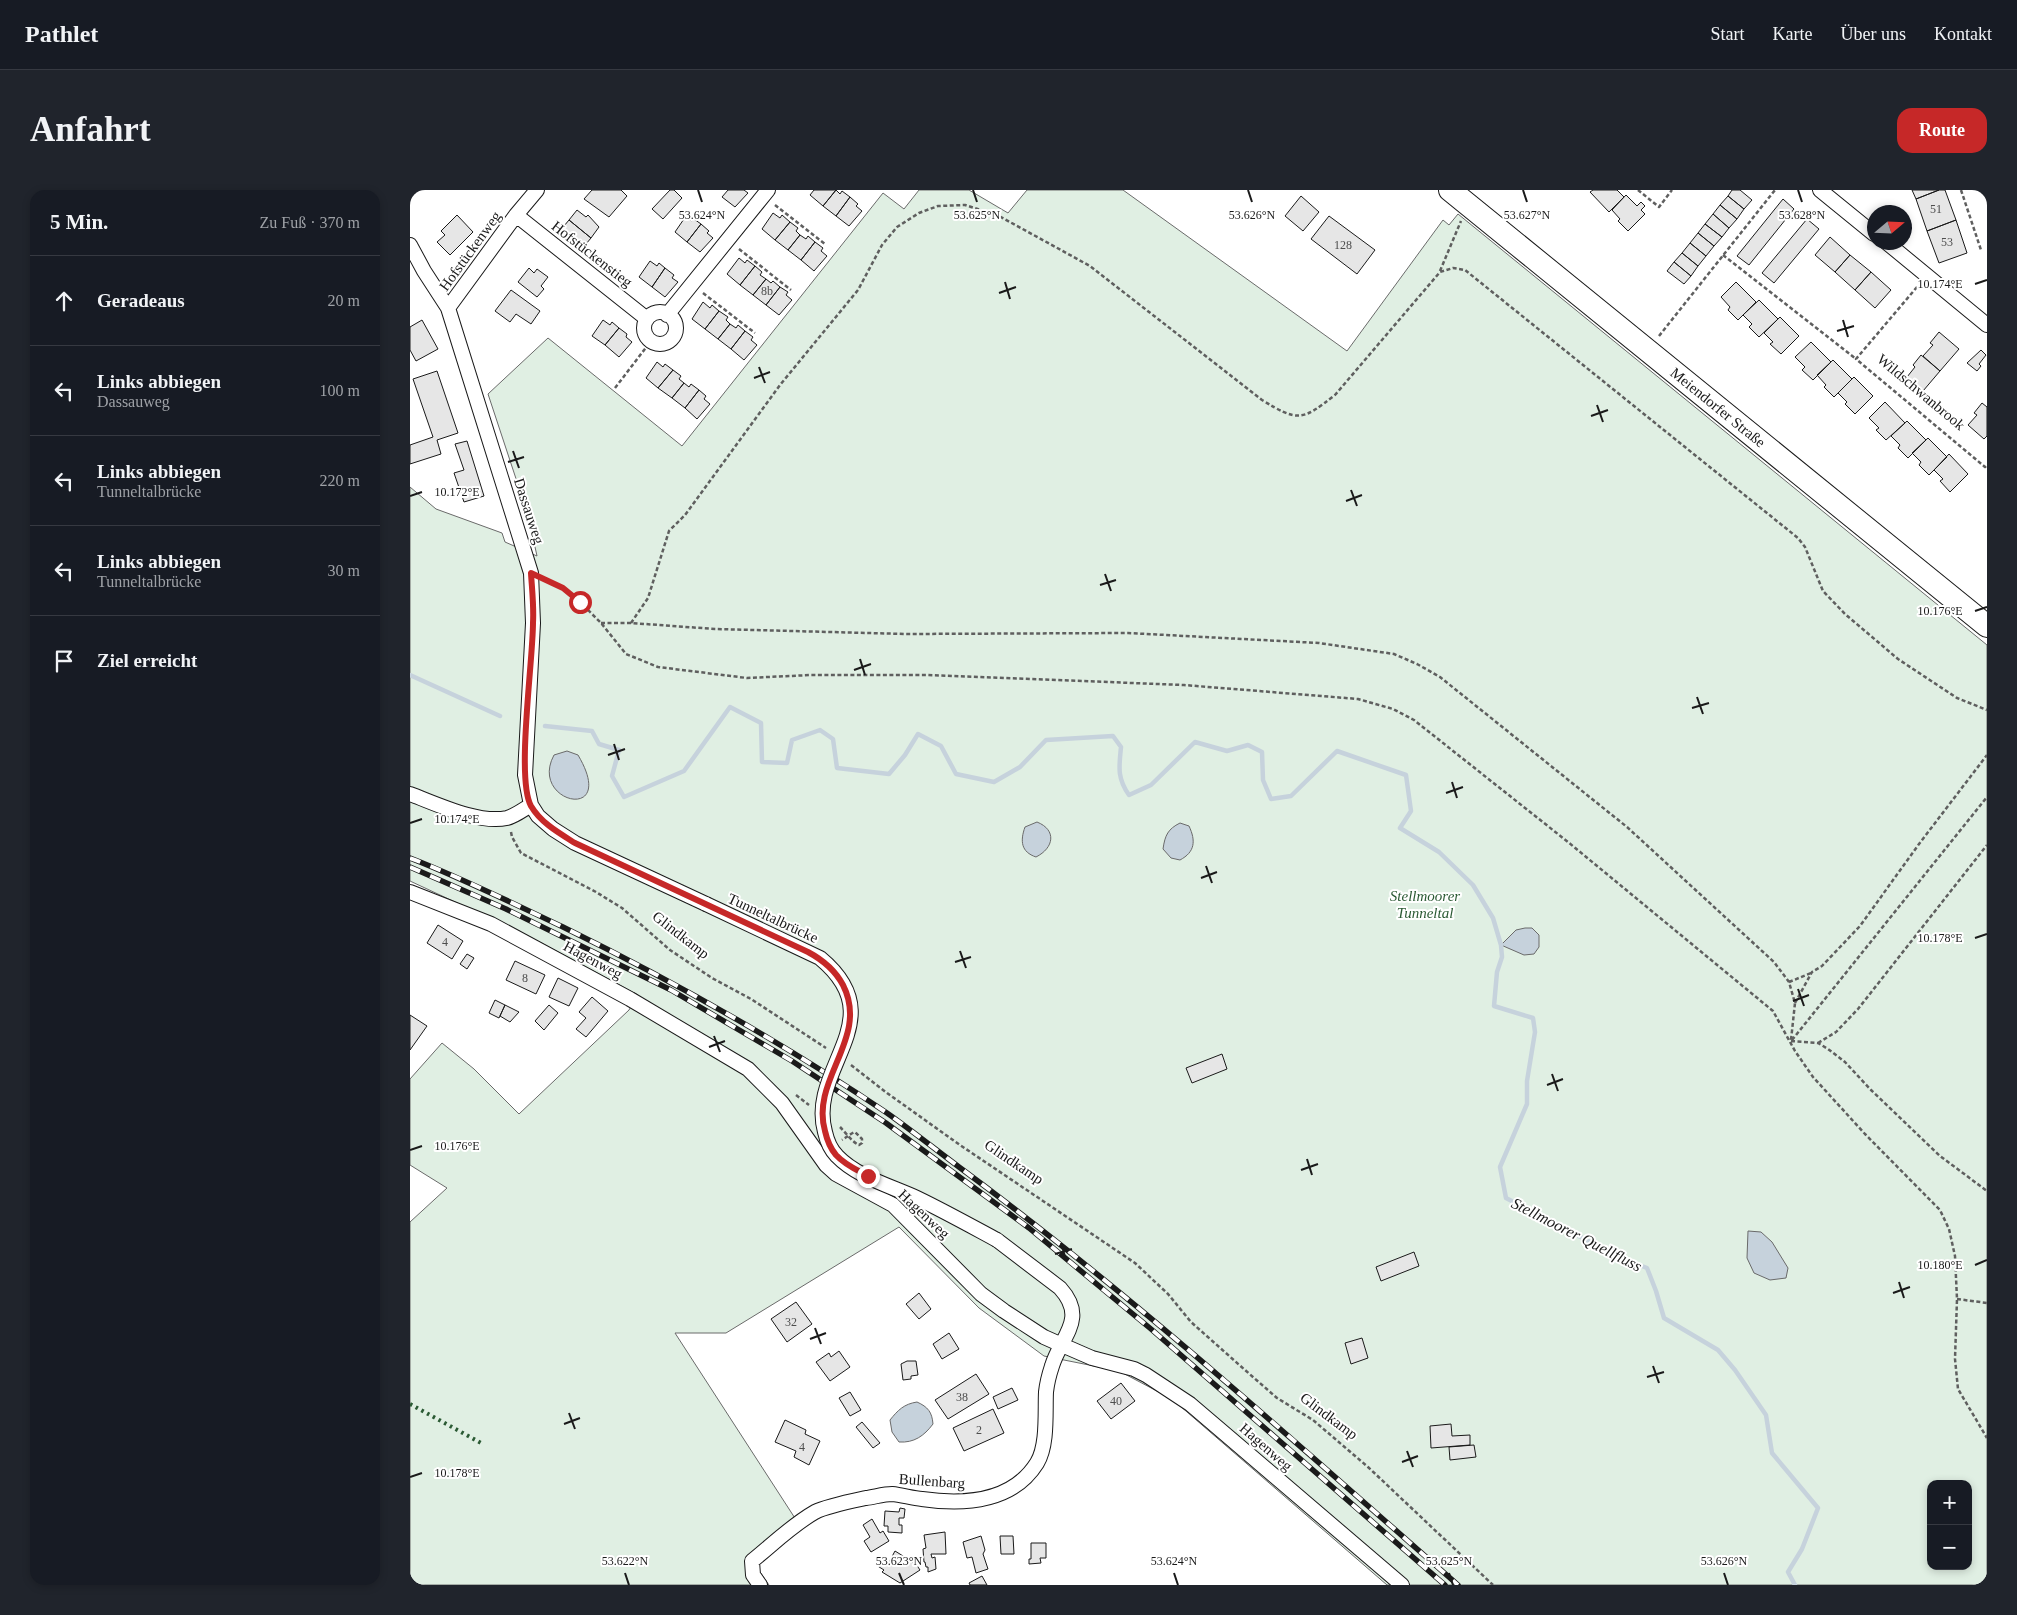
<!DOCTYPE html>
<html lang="de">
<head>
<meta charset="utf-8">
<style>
  body { margin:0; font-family:Georgia,serif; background:#20242c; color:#f1f3f6 }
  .controls { position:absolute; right:15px; bottom:15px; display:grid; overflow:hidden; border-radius:10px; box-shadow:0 2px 8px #0003 }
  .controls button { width:45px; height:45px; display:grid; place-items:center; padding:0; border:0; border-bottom:1px solid #363941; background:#171b24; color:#f1f3f6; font:25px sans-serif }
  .compass { position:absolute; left:1457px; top:15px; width:45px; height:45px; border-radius:50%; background:#171b24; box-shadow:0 2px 8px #0003; rotate:71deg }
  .stop { position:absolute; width:15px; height:15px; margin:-11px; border:4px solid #c62828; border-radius:50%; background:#fff }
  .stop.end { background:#c62828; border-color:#fff; box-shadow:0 1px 5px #0008 }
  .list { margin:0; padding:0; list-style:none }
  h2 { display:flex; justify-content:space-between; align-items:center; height:65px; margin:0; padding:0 20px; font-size:21px }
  h2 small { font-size:16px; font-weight:400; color:#9ea1a6 }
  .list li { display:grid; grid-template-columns:32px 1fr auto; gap:15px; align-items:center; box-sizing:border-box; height:90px; padding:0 20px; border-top:1px solid #363941 }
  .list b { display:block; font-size:19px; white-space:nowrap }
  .list p { margin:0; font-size:16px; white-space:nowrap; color:#9ea1a6 }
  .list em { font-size:16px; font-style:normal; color:#9ea1a6 }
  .icon { flex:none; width:28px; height:28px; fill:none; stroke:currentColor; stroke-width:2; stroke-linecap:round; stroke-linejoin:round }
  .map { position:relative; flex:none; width:1577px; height:1395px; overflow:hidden; border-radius:15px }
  header { display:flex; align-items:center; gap:30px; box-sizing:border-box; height:70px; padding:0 25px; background:#171b24; border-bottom:1px solid #363941 }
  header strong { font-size:24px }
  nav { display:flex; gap:28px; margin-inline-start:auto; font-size:18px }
  .intro { display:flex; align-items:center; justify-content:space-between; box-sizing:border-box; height:120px; padding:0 30px }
  h1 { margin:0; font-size:35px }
  .button { padding:12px 22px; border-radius:15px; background:#c62828; color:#fff; font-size:18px; font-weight:700 }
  main { display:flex; gap:30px; padding:0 30px }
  aside { flex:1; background:#171b24; border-radius:15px; box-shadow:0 2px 8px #0003 }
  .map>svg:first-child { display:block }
  .green { fill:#e0efe3; stroke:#6a6a6a; fill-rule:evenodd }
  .water { fill:#c6d2dc; stroke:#6a6a6a }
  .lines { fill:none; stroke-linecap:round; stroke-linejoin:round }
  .stream { stroke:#c6d2dc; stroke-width:4.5 }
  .building { fill:#e6e6e6; stroke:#1a1a1a }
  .minor-casing { stroke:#1a1a1a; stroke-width:16 }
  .primary-casing { stroke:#1a1a1a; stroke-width:24 }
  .path { stroke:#5f5f5f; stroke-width:2.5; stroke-dasharray:4 2.5; stroke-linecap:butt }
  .minor { stroke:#fff; stroke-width:14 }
  .primary { stroke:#fff; stroke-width:22 }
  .rail-casing { stroke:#1a1a1a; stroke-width:5.5 }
  .rail { stroke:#fff; stroke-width:4; stroke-dasharray:11; stroke-linecap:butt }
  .minor-bridge-casing { stroke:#1a1a1a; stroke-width:16; stroke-linecap:butt }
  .minor-bridge { stroke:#fff; stroke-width:14 }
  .hedge { stroke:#2b5a34; stroke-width:4; stroke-dasharray:2.5 4; stroke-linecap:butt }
  .route { stroke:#c62828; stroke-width:6 }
  .ticks { fill:none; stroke:#1a1a1a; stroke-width:2 }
  .labels { text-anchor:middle; stroke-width:4; stroke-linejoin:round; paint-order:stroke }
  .number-label { font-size:12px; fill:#4d4d4d }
  .street-label { font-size:15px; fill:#1a1a1a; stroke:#fff }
  .park-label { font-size:15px; font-style:italic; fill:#2b5a34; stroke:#fff }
  .water-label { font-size:16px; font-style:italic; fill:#1a1a1a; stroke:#fff }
  .ticks-label { font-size:12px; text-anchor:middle; fill:#1a1a1a; stroke:#fff; stroke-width:4; stroke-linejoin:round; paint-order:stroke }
</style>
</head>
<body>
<header>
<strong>Pathlet</strong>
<nav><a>Start</a><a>Karte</a><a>Über uns</a><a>Kontakt</a></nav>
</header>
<div class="intro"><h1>Anfahrt</h1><a class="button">Route</a></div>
<main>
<aside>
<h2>5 Min.<small>Zu Fuß · 370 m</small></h2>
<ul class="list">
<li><svg class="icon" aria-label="ahead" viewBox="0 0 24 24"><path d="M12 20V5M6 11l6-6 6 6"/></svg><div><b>Geradeaus</b></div><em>20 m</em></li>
<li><svg class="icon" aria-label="left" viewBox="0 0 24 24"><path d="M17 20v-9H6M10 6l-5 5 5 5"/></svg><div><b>Links abbiegen</b><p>Dassauweg</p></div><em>100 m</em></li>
<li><svg class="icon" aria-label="left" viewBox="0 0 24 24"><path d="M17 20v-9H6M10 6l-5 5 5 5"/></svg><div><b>Links abbiegen</b><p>Tunneltalbrücke</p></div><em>220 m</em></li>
<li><svg class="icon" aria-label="left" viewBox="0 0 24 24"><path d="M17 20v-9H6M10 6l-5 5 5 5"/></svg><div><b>Links abbiegen</b><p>Tunneltalbrücke</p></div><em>30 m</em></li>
<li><svg class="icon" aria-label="arrive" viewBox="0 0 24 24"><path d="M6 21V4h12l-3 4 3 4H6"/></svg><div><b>Ziel erreicht</b></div></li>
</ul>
</aside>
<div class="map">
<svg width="1577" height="1395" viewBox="0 0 1577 1395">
  <rect width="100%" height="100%" fill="#fff"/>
  <path class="green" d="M509 0H559L598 23 617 0H713L937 161 1033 30 1039 35 1048 24 1577 455V1395H977L762 1209 709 1181 634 1166 569 1118 489 1037 316 1143H265L392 1339 345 1375 359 1395H0V1032L37 998 0 975V889L32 853 64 879 109 924 219 820 228 805 120 747 0 691V297L26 319 92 343 95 352 127 366 118 325 78 204 138 148 272 256 473 3 494 19ZM1521 1294H1558V1376H1521Z"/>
  <path class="water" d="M157 561 168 565C209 634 118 613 144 565Z
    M627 632C647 640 644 658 626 667 611 662 610 651 615 637Z
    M770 633 779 636C786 651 785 662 770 670L761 668 753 659C755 645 758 639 770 633Z
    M1115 738H1122L1129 745V757L1124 764 1114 765 1091 755 1106 740Z
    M1338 1041 1351 1042 1362 1052 1378 1078 1376 1088 1360 1090 1344 1083 1337 1068Z
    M507 1212C518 1217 522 1222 523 1234 514 1246 504 1253 489 1252L482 1242 480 1230C488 1220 494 1214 507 1212Z"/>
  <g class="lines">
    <path class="stream" d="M0 485 90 526
      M135 536 182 541 189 554 209 560 202 586 214 607 274 581 320 517 351 533 352 572 377 573 382 550 410 540 423 549 427 578 479 584 495 565 508 544 531 556 546 584 584 592 610 577 636 550 703 546 711 557C709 577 707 588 719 605L741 595 785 552 817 561 838 555 852 562 853 590 861 609 881 606 927 561 996 585 1001 621 990 638 1029 662 1063 695 1083 728 1091 755 1092 767 1087 782 1084 816 1123 828 1125 842 1117 891V914L1090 977 1096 1008 1211 1068 1237 1078 1246 1101 1254 1128 1308 1160 1325 1180 1356 1225 1362 1263 1408 1318 1392 1359 1378 1382 1385 1395"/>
  </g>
  <path class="building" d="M182 0H211L217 6 199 27 174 9Z
    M260 0H264L272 8 253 29 242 19Z
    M318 0H334L338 3 325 17 312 7Z
    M404 0H426L413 16 400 5Z
    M426 0 430 4 432 1 440 7 426 26 413 16Z
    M1183 0H1207L1214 7 1199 22 1180 2Z
    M1322 0H1330L1342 10 1334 19 1318 6Z
    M1502 0H1529L1506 9Z
    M1529 0H1535L1546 30 1517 41 1506 9Z
    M1216 5 1227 16 1231 12 1235 16 1231 20 1235 24 1218 41 1208 31 1210 29 1202 20Z
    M891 6 909 22 893 41 875 26Z
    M1318 6 1334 19 1327 29 1310 15Z
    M440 7 448 14 446 16 452 21 439 36 426 26Z
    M1373 9 1384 19 1339 75 1327 66Z
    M1310 15 1327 29 1319 38 1303 24Z
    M167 20 176 27 178 25 189 37 181 48 159 30Z
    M363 23 370 28 372 25 380 32 365 50 352 39Z
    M1303 24 1319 38 1312 47 1295 34Z
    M47 25 63 42 40 65 27 52 35 45 31 41Z
    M276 26 282 31 284 29 291 34 277 52 265 42Z
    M919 26 965 60 947 84 901 49Z
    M1397 29 1409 39 1364 93 1352 83Z
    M159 30 181 48 171 60 149 42Z
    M1546 30 1557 63 1529 73 1517 41Z
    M380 32 388 38 386 41 390 45 378 60 365 50Z
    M291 34 299 41 297 43 303 48 290 62 277 52Z
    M1295 34 1312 47 1304 56 1288 43Z
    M1288 43 1304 56 1296 66 1280 53Z
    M390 45 396 49 398 46 405 52 391 70 378 60Z
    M1420 47 1440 65 1425 82 1405 65Z
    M405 52 413 58 411 61 417 66 404 81 391 70Z
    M1280 53 1296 66 1288 76 1272 63Z
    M1272 63 1288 76 1281 86 1264 72Z
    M1440 65 1461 82 1445 100 1425 82Z
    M329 68 335 73 337 70 345 76 330 95 317 84Z
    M240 71 247 76 249 73 255 78 242 97 229 87Z
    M1264 72 1281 86 1274 94 1257 81Z
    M345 76 352 82 350 85 356 89 343 105 330 95Z
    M119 78 124 83 127 79 138 87 131 96 134 99 127 107 108 92Z
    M255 78 264 85 262 88 268 92 255 107 242 97Z
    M1461 82 1481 100 1465 118 1445 100Z
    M356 89 361 93 363 91 370 97 356 115 343 105Z
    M1326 92 1346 112 1328 130 1318 120 1320 117 1311 107Z
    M370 97 378 102 376 105 382 110 369 125 356 115Z
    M101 100 130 121 121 134 106 124 100 132 85 121Z
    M1349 110 1368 129 1349 147 1339 137 1342 134 1333 125Z
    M293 112 300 118 302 115 309 121 295 139 282 129Z
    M309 121 318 127 316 130 320 134 308 149 295 139Z
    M1370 127 1389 146 1371 164 1360 154 1363 152 1354 143Z
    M12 130 28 159 6 171 0 160V137Z
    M193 130 200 135 202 132 209 138 195 155 182 146Z
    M320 134 326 138 328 135 335 141 321 159 308 149Z
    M209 138 217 144 216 147 222 152 209 167 195 155Z
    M335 141 343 147 341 150 347 155 334 170 321 159Z
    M1529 142 1549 159 1530 181 1513 166 1523 155 1520 153Z
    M1401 152 1421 172 1403 190 1392 180 1395 177 1385 167Z
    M1571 160 1576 165 1569 174 1571 176 1567 181 1557 173Z
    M1511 165 1530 181 1513 201 1497 187 1505 177 1503 175Z
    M1423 170 1442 189 1424 207 1414 197 1416 195 1407 185Z
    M247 172 253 177 255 174 263 180 248 198 236 188Z
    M263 180 271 186 269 189 274 193 262 208 248 198Z
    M27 181 48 243 27 250 31 264 0 274V255L23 247 3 189Z
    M1444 187 1463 206 1445 224 1435 214 1437 212 1428 203Z
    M274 193 279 197 281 194 289 200 275 218 262 208Z
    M289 200 296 206 294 209 300 214 287 229 275 218Z
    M1475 212 1495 233 1476 250 1466 240 1469 238 1459 228Z
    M1572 213 1577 217V246L1574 249 1558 235 1567 225 1564 223Z
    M1497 231 1516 250 1498 268 1488 258 1490 255 1481 246Z
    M1518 248 1537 267 1519 285 1509 275 1511 272 1502 263Z
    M57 251 74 306 54 312 44 283 54 280 45 254Z
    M1539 264 1558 284 1540 302 1530 291 1533 289 1524 280Z
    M28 735 53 751 42 769 17 753Z
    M57 764 64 768 57 779 50 774Z
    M105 771 135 785 126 804 96 790Z
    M148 788 168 798 159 816 139 807Z
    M182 807 198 821 176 847 166 839 176 828 169 822Z
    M85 810 95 815 89 828 79 823Z
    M95 815 109 822 100 832 90 826Z
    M139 815 148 823 134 840 125 831Z
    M0 825 17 836 0 860Z
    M812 864 817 879 782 893 776 878Z
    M1004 1062 1009 1076 971 1091 966 1077Z
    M509 1103 521 1119 509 1129 496 1114Z
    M386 1112 402 1134 377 1152 361 1129Z
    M539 1143 549 1159 532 1169 523 1154Z
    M952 1148 958 1168 941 1174 935 1153Z
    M429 1161 440 1177 420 1191 406 1172 419 1163 421 1167Z
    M497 1171H506L508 1185 501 1186V1189L493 1190 491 1174Z
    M566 1184 579 1204 538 1229 525 1210Z
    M711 1193 725 1211 701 1229 687 1211Z
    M602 1198 608 1210 588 1219 583 1207Z
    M440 1202 451 1220 440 1226 429 1208Z
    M583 1219 594 1243 554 1261 543 1238Z
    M375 1230 396 1240 395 1244 410 1251 399 1275 384 1267 386 1261 365 1252Z
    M452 1232 470 1253 463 1258 446 1237Z
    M1041 1234 1042 1246 1060 1245V1255L1021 1258 1020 1236Z
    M1064 1255 1066 1267 1040 1270 1039 1257Z
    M490 1318 495 1319 494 1328H489V1335H492V1343L478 1342V1336H474L475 1321 489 1322Z
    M462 1329 470 1343 473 1341 479 1351 461 1362 454 1351 460 1347 453 1335Z
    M535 1342 536 1364H521L522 1368 525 1367 526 1379 518 1382V1377H516L515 1372H514L513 1359 516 1358 514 1345Z
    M571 1346 575 1360 573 1364 578 1379 566 1383 562 1367 557 1368 553 1352Z
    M590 1346H603L604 1364H591Z
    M621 1353H636V1368H630L631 1373 619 1374V1369H621Z
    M485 1361 506 1374 510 1380 490 1393 472 1382 474 1380 466 1375 470 1369 478 1374Z
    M572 1386 577 1395H560L559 1393Z"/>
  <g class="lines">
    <defs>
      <path id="minor" d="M1410 0 1464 44
        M106 25 237 129
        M1476 52 1577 135
        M0 55 14 81 38 118 121 383 123 433 115 585 121 615 128 626 143 639 165 653 296 714
        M38 118 106 25 127 0
        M234 138a16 16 0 1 1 32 0a16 16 0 1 1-32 0Z
        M257 125 358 0
        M0 604C27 614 68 634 97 628 105 626 114 619 121 615
        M0 702 81 734 220 809 338 879 372 913 416 975 426 984 483 1015 571 1104 594 1121 634 1147 652 1155 682 1168 724 1179 736 1185 780 1214 992 1395
        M350 1395 343 1385 342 1371C362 1355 382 1335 405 1322 417 1316 442 1311 456 1308 464 1307 474 1304 482 1304 492 1305 502 1308 512 1309 554 1315 602 1313 627 1273 638 1255 635 1222 636 1202 637 1193 639 1185 642 1176 651 1146 678 1129 650 1098L587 1050"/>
      <g id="primary">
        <path id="s1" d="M1040 0 1577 436"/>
      </g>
    </defs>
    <use href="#minor" class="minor-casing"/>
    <use href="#primary" class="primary-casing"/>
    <path class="path" d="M1228 0 1249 17 1262 0
      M1551 0 1571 60
      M365 15 415 54
      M329 59 381 100
      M1313 65 1446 169
      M1030 81 1051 31
      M1507 97 1446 169 1575 277 1577 275
      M293 103 345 143
      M1249 146 1365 0
      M205 198 241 151
      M136 390 153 398 170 412 191 433 216 464 248 477 337 488 401 485H518L774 495 948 509 983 519 1004 530 1158 652 1363 821 1385 861 1403 887 1455 944 1530 1020 1539 1039 1545 1066 1547 1109 1545 1169 1548 1199 1577 1248
      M191 433H221L305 439 497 444 718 443 909 453 984 464 1007 474 1030 487 1217 637 1364 772 1379 792 1385 813 1381 850
      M221 433 238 408 259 341 275 325 370 195 448 100 472 55 487 37 509 23 528 16 555 15 589 26 680 76 852 210C888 232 892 231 925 205L1030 82 1043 78 1055 80 1388 348 1395 357 1413 401 1435 424 1488 469 1547 508 1577 520
      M101 642 102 647 111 663 186 702 212 718 260 760 302 788 341 809 416 858
      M1379 792 1401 783
      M1385 813 1402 782 1412 776 1450 736 1509 654 1577 565
      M1382 850 1577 607
      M1381 851 1408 853 1418 859 1435 872 1461 900 1530 966 1577 1001
      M1408 853 1426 842 1448 819 1577 655
      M441 875 477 903 550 955 725 1073 758 1104 781 1132 835 1180 867 1208 903 1230 958 1277 1083 1395
      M386 905 399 915
      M430 937C436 943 442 952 449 955L452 953V949L445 942C440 944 437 947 432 950
      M1547 1109 1577 1113"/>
    <use href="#minor" class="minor"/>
    <use href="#primary" class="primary"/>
    <defs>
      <path id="rail" d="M0 668C52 688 102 713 153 737 265 792 373 853 477 923 501 940 525 959 549 977 724 1106 885 1252 1048 1395
        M0 677 96 719 261 800 382 871 476 933 619 1038 741 1139 1035 1395"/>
    </defs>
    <use href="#rail" class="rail-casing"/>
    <use href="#rail" class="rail"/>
    <defs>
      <path id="minor-bridge" d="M296 714 410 768C485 830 397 877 415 942 417 951 420 959 427 966 447 987 481 996 507 1008 534 1021 561 1036 587 1050"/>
    </defs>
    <use href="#minor-bridge" class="minor-bridge-casing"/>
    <use href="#minor-bridge" class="minor-bridge"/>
    <path class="hedge" d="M0 1214 71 1253"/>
  </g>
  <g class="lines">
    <path class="route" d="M170 412 153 398 121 383C122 400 124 416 123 433 123 471 106 589 121 616 131 633 149 643 165 653L398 762C413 770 425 780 433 795 460 848 400 889 415 941 417 950 420 958 426 965 435 975 447 980 458 986"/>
  </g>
  <path class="ticks" d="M288 0 292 12M563 0 567 12M838 0 842 12M1113 0 1117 12M1388 0 1392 12M595 92 600 109M1565 94 1577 90M589 103 606 97M1433 130 1438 147M1427 141 1444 136M349 177 355 193M344 188 360 182M1187 215 1193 232M1181 226 1198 220M103 261 109 278M98 272 114 267M941 300 947 316M0 306 12 302M936 311 952 305M695 384 701 401M690 395 706 390M1565 421 1577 417M450 469 455 485M444 480 461 474M1287 507 1293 524M1282 518 1299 513M204 554 209 570M198 565 215 559M1042 592 1047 608M1036 603 1053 597M0 633 12 629M796 676 802 693M791 688 807 682M1565 748 1577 744M550 761 556 778M545 772 561 767M1388 799 1394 816M1383 811 1399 805M304 846 310 862M299 857 315 851M1142 884 1148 901M1137 895 1153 889M0 960 12 956M897 969 902 985M891 980 908 974M651 1053 656 1070M645 1064 662 1059M1565 1075 1577 1070M1489 1092 1494 1108M1483 1103 1500 1097M405 1138 411 1154M400 1149 416 1143M1243 1176 1249 1193M1237 1187 1254 1182M159 1223 165 1239M154 1234 170 1228M997 1261 1003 1277M992 1272 1008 1266M0 1287 12 1283M215 1383 219 1395M489 1383 494 1395M764 1383 768 1395M1039 1383 1043 1395M1314 1383 1318 1395"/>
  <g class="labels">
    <g class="number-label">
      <text x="1526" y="23">51</text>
      <text x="1537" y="56">53</text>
      <text x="933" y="59">128</text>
      <text x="357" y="105">8b</text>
      <text x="35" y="756">4</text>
      <text x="115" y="792">8</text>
      <text x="381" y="1136">32</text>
      <text x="552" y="1211">38</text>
      <text x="706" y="1215">40</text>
      <text x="569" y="1244">2</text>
      <text x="392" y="1261">4</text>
    </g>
    <g class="street-label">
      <text transform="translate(60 61) rotate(-54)" y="5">Hofstückenweg</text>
      <text transform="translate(182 64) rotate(38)" y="5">Hofstückenstieg</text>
      <text transform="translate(1511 202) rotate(40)" y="5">Wildschwanbrook</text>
      <text dy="5" stroke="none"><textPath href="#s1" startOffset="345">Meiendorfer Straße</textPath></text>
      <text transform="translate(119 321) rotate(72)" y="5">Dassauweg</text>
      <text transform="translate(363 728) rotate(25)" y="5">Tunneltalbrücke</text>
      <text transform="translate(271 745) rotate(38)" y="5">Glindkamp</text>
      <text transform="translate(183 770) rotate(28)" y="5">Hagenweg</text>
      <text transform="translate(604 972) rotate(34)" y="5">Glindkamp</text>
      <text transform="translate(514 1024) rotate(43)" y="5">Hagenweg</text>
      <text transform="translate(919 1226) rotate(37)" y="5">Glindkamp</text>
      <text transform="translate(856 1257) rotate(41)" y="5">Hagenweg</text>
      <text transform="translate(522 1291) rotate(4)" y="5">Bullenbarg</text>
    </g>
    <g class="park-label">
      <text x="1015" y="711">Stellmoorer<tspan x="1015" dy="17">Tunneltal</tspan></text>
    </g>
    <g class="water-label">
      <text transform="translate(1167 1044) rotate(27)" y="6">Stellmoorer Quellfluss</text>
    </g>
  </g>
  <g class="ticks-label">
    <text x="567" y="29">53.625°N</text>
    <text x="842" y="29">53.626°N</text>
    <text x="1117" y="29">53.627°N</text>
    <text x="292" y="29">53.624°N</text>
    <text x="1392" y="29">53.628°N</text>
    <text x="1530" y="98">10.174°E</text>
    <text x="47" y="306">10.172°E</text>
    <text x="1530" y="425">10.176°E</text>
    <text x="47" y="633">10.174°E</text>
    <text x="1530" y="752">10.178°E</text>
    <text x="47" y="960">10.176°E</text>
    <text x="1530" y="1079">10.180°E</text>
    <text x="47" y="1287">10.178°E</text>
    <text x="215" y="1375">53.622°N</text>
    <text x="489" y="1375">53.623°N</text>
    <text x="764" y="1375">53.624°N</text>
    <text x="1039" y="1375">53.625°N</text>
    <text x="1314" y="1375">53.626°N</text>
  </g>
</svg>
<div class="controls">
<button>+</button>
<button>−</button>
</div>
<svg class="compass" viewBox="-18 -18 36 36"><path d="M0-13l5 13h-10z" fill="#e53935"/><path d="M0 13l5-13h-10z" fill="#9ea1a6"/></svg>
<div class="stop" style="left:170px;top:412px"></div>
<div class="stop end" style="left:458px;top:986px"></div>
</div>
</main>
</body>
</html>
